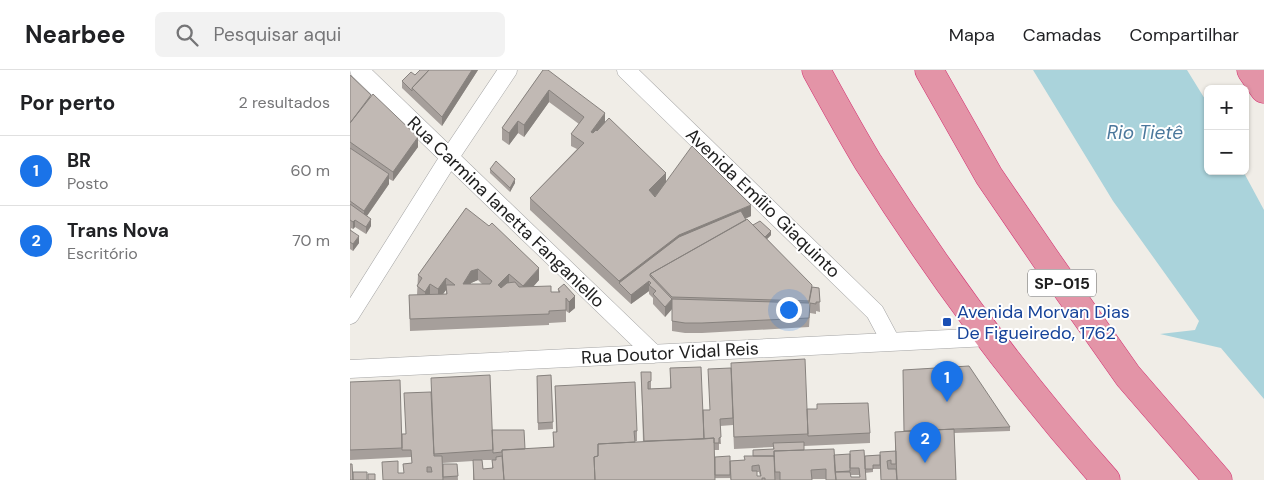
<!DOCTYPE html>
<html lang="pt">
<head>
<meta charset="utf-8">
<style>
  body { margin:0; font-family:"DM Sans",sans-serif; background:#f2f2f2; color:#202124 }
  .controls { position:absolute; right:15px; top:15px; display:grid; overflow:hidden; border-radius:8px; box-shadow:0 1px 4px #0004 }
  .controls button { width:45px; height:45px; display:grid; place-items:center; padding:0; border:0; border-bottom:1px solid #e0e0e0; background:#fff; color:#202124; font:25px sans-serif }
  .you { position:absolute; left:438px; top:239px; width:18px; height:18px; margin:-12px; border:4px solid #fff; border-radius:50%; background:#1a73e8; box-shadow:0 0 0 8px #1a73e833 }
  .badge { display:grid; place-items:center; width:32px; height:32px; border-radius:50%; background:#1a73e8; color:#fff; font-size:16px; font-weight:700 }
  .pin { position:absolute; translate:-50% -41px; filter:drop-shadow(0 1px 2px #0008) }
  .pin::after { content:''; position:absolute; top:26px; width:18px; height:15px; background:inherit; clip-path:polygon(0 0,100% 0,50% 100%) }
  .list { margin:0; padding:0; list-style:none }
  h2 { display:flex; justify-content:space-between; align-items:center; height:65px; margin:0; padding:0 20px; font-size:21px }
  h2 small { font-size:16px; font-weight:400; color:#757577 }
  .list li { display:grid; grid-template-columns:32px 1fr auto; gap:15px; align-items:center; box-sizing:border-box; height:70px; padding:0 20px; border-top:1px solid #e0e0e0 }
  .list b { display:block; font-size:19px; white-space:nowrap }
  .list p { margin:0; font-size:16px; white-space:nowrap; color:#757577 }
  .list em { font-size:16px; font-style:normal; color:#757577 }
  .icon { flex:none; width:28px; height:28px; fill:none; stroke:currentColor; stroke-width:2; stroke-linecap:round; stroke-linejoin:round }
  .map { position:relative; flex:none; width:914px; height:410px; overflow:hidden }
  header { display:flex; align-items:center; gap:30px; box-sizing:border-box; height:70px; padding:0 25px; background:#fff; border-bottom:1px solid #e0e0e0 }
  header strong { font-size:24px }
  nav { display:flex; gap:28px; margin-inline-start:auto; font-size:18px }
  .search { width:350px; height:45px; background:#f2f2f2; display:flex; align-items:center; gap:12px; box-sizing:border-box; padding:0 18px; border-radius:8px; color:#757577; font-size:19px }
  main { display:flex }
  aside { flex:1; background:#fff }
  .map>svg:first-child { display:block }
  .water { fill:#aad3db }
  .lines { fill:none; stroke-linecap:round; stroke-linejoin:round }
  .street-casing { stroke:#a4a4a4; stroke-width:19 }
  .highway-casing { stroke:#d33071; stroke-width:29 }
  .street { stroke:#fff; stroke-width:18 }
  .highway { stroke:#e394a7; stroke-width:28 }
  .wall { fill:#a69f9b; fill-rule:evenodd }
  .shaded-wall { fill:#87827e }
  .building { fill:#c1b9b4; stroke:#87827e; fill-rule:evenodd }
  .transit-dot { fill:#1a4fb4; stroke:#fff; stroke-width:2 }
  .labels { text-anchor:middle; stroke-width:4; stroke-linejoin:round; paint-order:stroke }
  .shield { fill:#fff; stroke:#636363; stroke-width:1 }
  .shield-label { font-size:16px; font-weight:bold; fill:#202020 }
  .street-label { font-size:18px; fill:#202020; stroke:#fff }
  .transit-label { font-size:18px; fill:#164399; stroke:#fff; text-anchor:start }
  .water-label { font-size:19px; font-style:italic; fill:#4b789c; stroke:#fff }
</style>
</head>
<body>
<header>
<strong>Nearbee</strong>
<div class="search"><svg class="icon" aria-label="search" viewBox="0 0 24 24"><circle cx="10" cy="10" r="6"/><path d="M15 15l6 6"/></svg>Pesquisar aqui</div>
<nav><a>Mapa</a><a>Camadas</a><a>Compartilhar</a></nav>
</header>
<main>
<aside>
<h2>Por perto<small>2 resultados</small></h2>
<ul class="list">
<li><span class="badge">1</span><div><b>BR</b><p>Posto</p></div><em>60 m</em></li>
<li><span class="badge">2</span><div><b>Trans Nova</b><p>Escritório</p></div><em>70 m</em></li>
</ul>
</aside>
<div class="map">
<svg width="914" height="410" viewBox="0 0 914 410">
  <rect width="100%" height="100%" fill="#f0ede7"/>
  <path class="water" d="M683 0H837L858 34V101H893L914 140V329L871 278 810 264 845 260 849 251 763 131Z"/>
  <g class="lines">
    <defs>
      <path id="street" d="M9 0 304 284
        M276 0 525 242 541 272
        M0 245 99 88 158 0
        M0 299 639 267"/>
      <path id="highway" d="M466 0C483 31 500 62 518 92 589 204 668 311 756 410
        M579 0 639 106 695 188 778 306 868 410
        M901 0 914 19"/>
    </defs>
    <use href="#street" class="street-casing"/>
    <use href="#highway" class="highway-casing"/>
    <use href="#street" class="street"/>
    <use href="#highway" class="highway"/>
  </g>
  <path class="wall" d="M70 0H128L92 56 52 18V11L65 5Z
    M193 0 255 53 316 112 401 146 395 149 403 155 421 165 417 169 462 217 469 218 470 242 466 241V244L460 243 459 257 352 263H335L322 261V239L315 247 303 234V228L299 224V221L281 234 180 140V128L227 79 221 76V64L229 54 199 32 174 67 168 63 159 75 152 70V58Z
    M0 5 68 77 43 111 39 109V114L17 146 21 156 16 164 5 157 3 159 1 158V160L9 173 3 181 0 179Z
    M140 99 165 113 160 122 140 103Z
    M116 138 189 210 183 217 201 222H208V219L225 238 219 243 216 241V252L199 253V255L60 261 59 225H67L68 205ZM128 210 132 214H121V213ZM96 220V224H93Z
    M320 298 353 340 457 339 520 363V373L454 376V380L484 385 515 386 530 385 545 381V362L660 357V361L604 363 606 410H529H531L530 399H523V402L515 403 516 410H476V409H462V410H381L380 408 123 410V391L92 393 93 394H107L108 410H33L48 403H54L53 394 62 393 61 387 0 390V312L52 364 142 360 175 379 203 377V362H206L205 316 287 361V371H285V372H293L291 302H301V319L320 318ZM383 354 384 379 423 377V379L403 386 394 390 380 391 365 387 364 380H369V374H371L370 356 383 355ZM563 365H566L567 378H564ZM132 390H142V398L133 399ZM407 402H409L410 406H407ZM501 405H509L510 407H501Z
    M201 305 203 359 188 360 187 306Z"/>
  <path class="shaded-wall" d="M122 0H128L92 56V47Z
    M199 20V32L174 67V55Z
    M255 43V55L241 74V62Z
    M168 51V63L159 75V63Z
    M68 67V77L43 111V102Z
    M316 103V115L299 132V120Z
    M39 104V114L14 150V141Z
    M165 109V113L160 122V118Z
    M401 135V146L329 176 269 213V223V211L329 165Z
    M21 149V156L16 164V157Z
    M5 150V157L3 159V152Z
    M421 161V165L411 175V171Z
    M9 166V173L3 181V174Z
    M189 198V210L173 228V216Z
    M128 199V210L121 213 113 225V214L121 201Z
    M159 204V215L148 227V215Z
    M96 208V220L88 231V219Z
    M299 211V221L281 234V225Z
    M80 214V226L75 234V222Z
    M225 226V238L219 243V232Z
    M322 229V239L315 247V237Z"/>
  <path class="building" d="M70 0H79L62 18V21L52 11 61 2 65 5Z
    M79 0H122L92 47 62 18Z
    M193 0H198L255 43 241 62 243 63 246 60 247 61 259 48 316 103 299 120 305 127 342 76 401 135 329 165 269 211 180 128 234 73 221 64 234 47 199 20 174 55 168 51 159 63 152 58Z
    M0 5 21 25 0 53Z
    M23 24 68 67 43 102 0 72V53Z
    M0 78 39 104 14 141 0 131Z
    M146 91 165 109 160 118 140 99Z
    M0 134 21 149 16 157 5 150 3 152 0 150Z
    M116 138 139 156 142 153 189 198 173 216 159 204 148 215 151 218 157 213 165 212 169 217 201 216V222H210L208 219 214 214 225 226 219 232 216 228V240L199 241V244L60 249 59 225 97 224 96 215H105L96 208 88 219 80 214 75 222 67 216 72 208 68 205ZM128 199 142 211 140 214H113L121 201Z
    M391 141 396 150 300 204V206L322 229 315 237 303 224 306 221 299 215 301 213 299 211 281 225 269 213 329 167Z
    M397 149 462 215 459 231 322 227 300 204Z
    M410 151 421 161 415 167 403 155Z
    M0 160 9 166 3 174 0 172Z
    M462 217 469 218 470 232H466V234L460 233 459 248 352 253H335L322 251V229L459 233Z
    M455 289 458 364 384 367 381 293Z
    M619 296 660 357 554 361 553 300Z
    M351 297 354 369 294 371 291 302H301V311L298 312V319L321 318 320 298Z
    M381 298 383 348 370 349 371 367 369 368V373H364V368L354 369 353 340H360L358 299Z
    M140 305 143 380 84 384 81 308Z
    M201 305 203 352 188 353 187 306Z
    M50 310 52 378 0 380V312Z
    M285 312 287 361H284L285 372 248 374V386L244 387 245 410H154L152 380 204 377 203 362H207L205 316Z
    M81 322 84 386H92L93 410H33L32 392 48 391V403H54L53 394 62 393 61 380H52V364H56L54 323ZM77 397H81L82 402H77Z
    M518 333 520 363 458 366 457 339H467V334Z
    M604 359 606 410H547L545 362 563 361 564 378H567L566 361Z
    M142 360H174L175 379 152 380V382L143 383Z
    M364 368 365 410H245L244 387 248 386V374Z
    M454 372V380L424 381V387V386H403V380L424 379 423 373Z
    M484 379 486 410H476V399L461 400 462 410H430V402H425L424 381Z
    M514 380 516 410H486L485 402H500L501 407H510L509 398H500V381Z
    M546 381V394H541V390L537 391 538 399H546L547 410H531L530 382Z
    M500 384V401L485 402 484 385Z
    M530 385V395H523V399H515V386Z
    M152 386 154 410H124L123 390H132L133 399 143 398 142 390H146V387Z
    M380 386V405H365V387Z
    M394 386H424L425 410H415V408H412V410H381L380 391 395 390ZM409 395 411 406H407V401H402V396Z
    M0 394H2L3 410H0Z
    M93 394H107L108 406 93 407Z
    M3 402H17V410H3Z
    M18 404H25V410H18Z"/>
  <rect class="transit-dot" x="592" y="247" width="10" height="10" rx="2.5"/>
  <g class="labels">
    <rect class="shield" x="678" y="199.5" width="68" height="27" rx="4"/>
    <g class="shield-label">
      <text x="712" y="219">SP-015</text>
    </g>
    <g class="street-label">
      <text transform="translate(413 133) rotate(44)" y="6">Avenida Emílio Giaquinto</text>
      <text transform="translate(156 142) rotate(44)" y="6">Rua Carmina Ianetta Fanganiello</text>
      <text transform="translate(320 283) rotate(-3)" y="6">Rua Doutor Vidal Reis</text>
    </g>
    <g class="transit-label">
      <text x="607" y="248">Avenida Morvan Dias<tspan x="607" dy="21">De Figueiredo, 1762</tspan></text>
    </g>
    <g class="water-label">
      <text x="795" y="69">Rio Tietê</text>
    </g>
  </g>
</svg>
<div class="controls">
<button>+</button>
<button>−</button>
</div>
<div class="you"></div>
<div class="pin badge" style="left:597px;top:332px">1</div>
<div class="pin badge" style="left:575px;top:393px">2</div>
</div>
</main>
</body>
</html>
